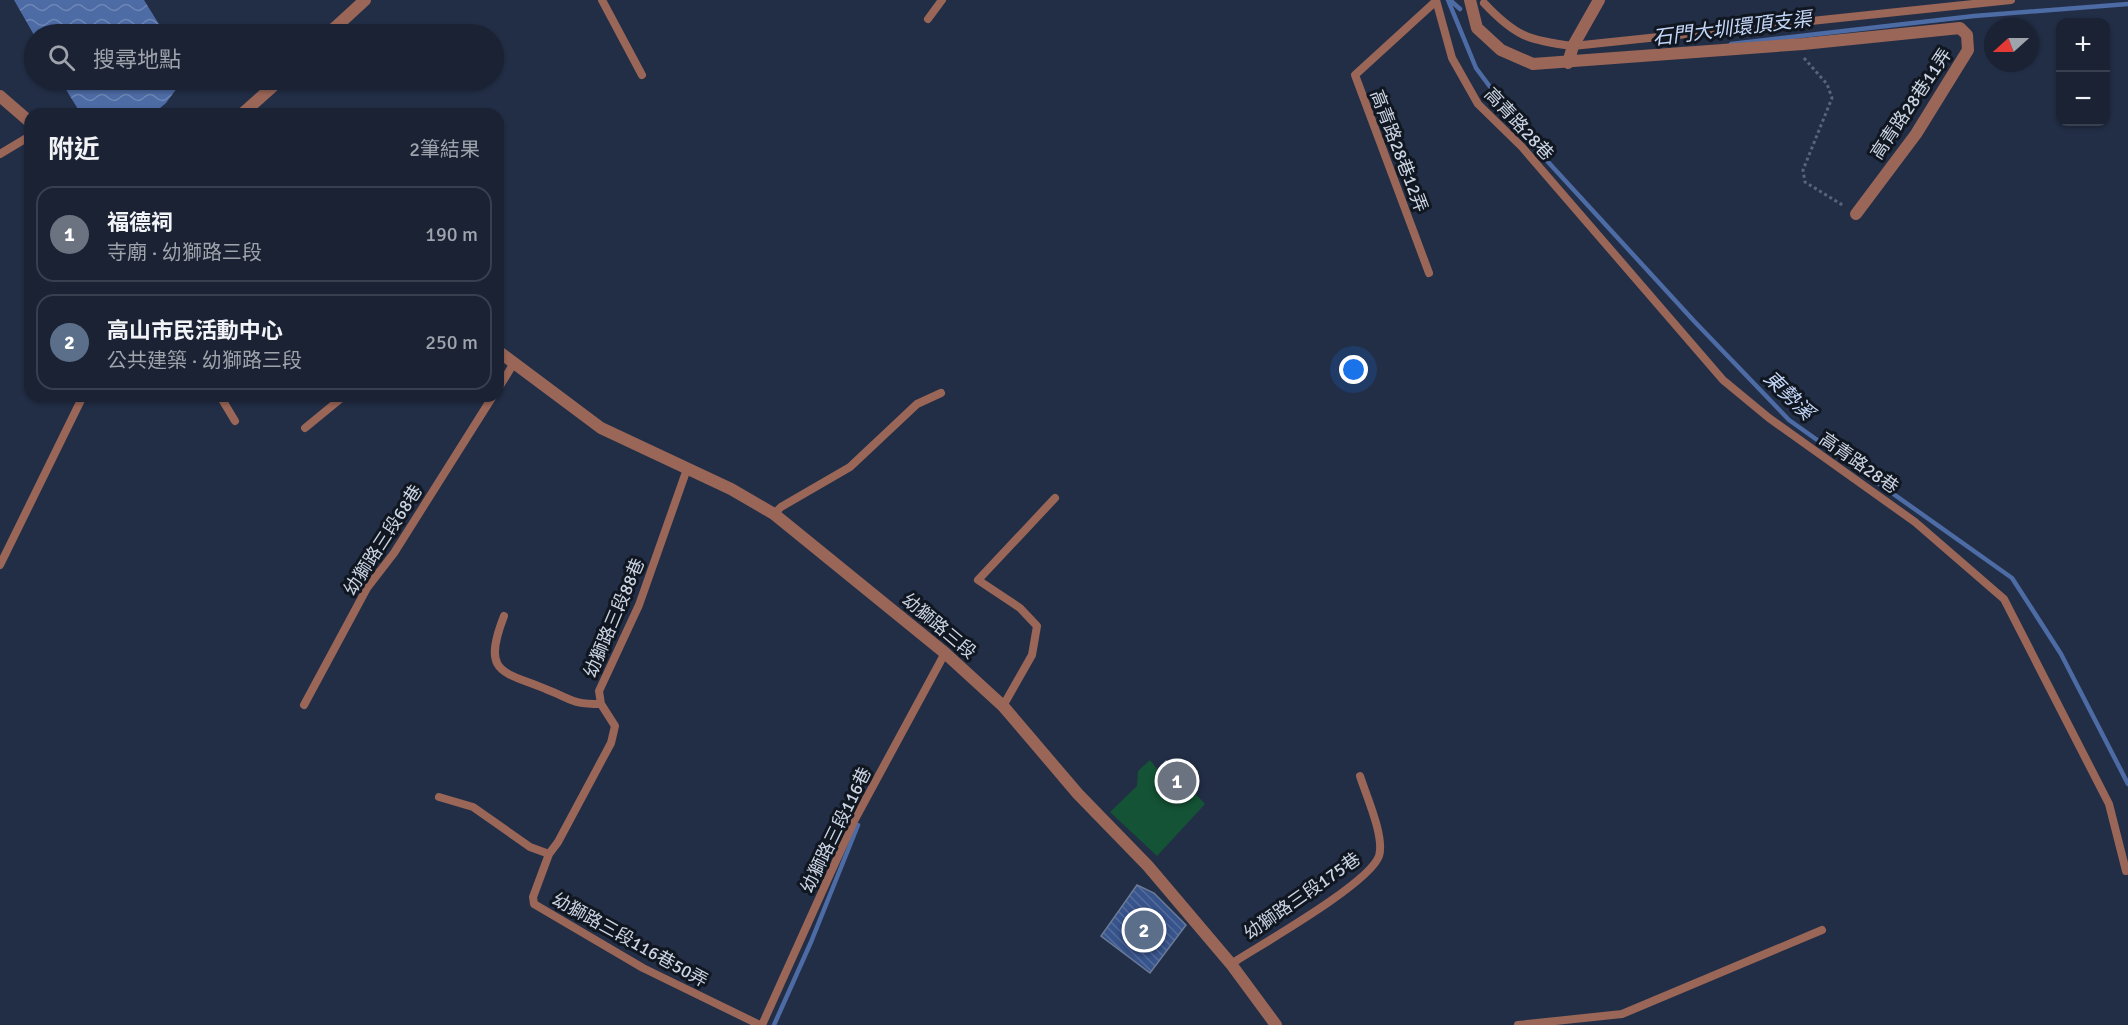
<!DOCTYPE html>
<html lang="zh-TW">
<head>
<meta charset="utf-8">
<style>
  body { margin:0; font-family:Signika,"Noto Sans TC",sans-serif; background:#232a3c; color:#f1f3f6 }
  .controls { position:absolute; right:18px; top:18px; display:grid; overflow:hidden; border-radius:12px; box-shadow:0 2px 4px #0004 }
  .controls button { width:54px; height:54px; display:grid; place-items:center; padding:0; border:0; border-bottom:2px solid #383f4f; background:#1a2234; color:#f1f3f6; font:30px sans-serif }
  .compass { position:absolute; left:1984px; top:18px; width:54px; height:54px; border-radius:50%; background:#1a2234; box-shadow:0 2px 4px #0004; rotate:249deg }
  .you { position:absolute; left:1354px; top:370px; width:21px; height:21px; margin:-15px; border:4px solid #fff; border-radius:50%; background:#1a73e8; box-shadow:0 0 0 9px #1a73e833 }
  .badge { display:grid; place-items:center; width:39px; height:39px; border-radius:50%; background:#fe8ebb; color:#fff; font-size:20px; font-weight:700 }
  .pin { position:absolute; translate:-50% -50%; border:3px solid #fff; box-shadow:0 2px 6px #0006 }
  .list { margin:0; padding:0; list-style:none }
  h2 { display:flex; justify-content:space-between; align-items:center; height:78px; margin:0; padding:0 24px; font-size:26px }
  h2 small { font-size:20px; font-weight:400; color:#9fa4ac }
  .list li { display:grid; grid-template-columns:39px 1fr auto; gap:18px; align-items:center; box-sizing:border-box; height:96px; margin:0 12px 12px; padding:0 12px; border:2px solid #383f4f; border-radius:18px }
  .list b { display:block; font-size:22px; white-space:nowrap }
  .list p { margin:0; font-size:20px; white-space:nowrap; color:#9fa4ac }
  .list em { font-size:20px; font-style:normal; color:#9fa4ac }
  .icon { flex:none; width:33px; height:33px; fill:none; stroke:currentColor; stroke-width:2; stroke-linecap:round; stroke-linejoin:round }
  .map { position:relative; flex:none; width:2128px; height:1025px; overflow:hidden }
  .search { position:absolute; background:#1a2234; box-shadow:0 2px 4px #0004; left:24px; top:24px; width:480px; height:66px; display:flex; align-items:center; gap:15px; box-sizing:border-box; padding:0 21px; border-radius:33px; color:#9fa4ac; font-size:22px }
  .panel { position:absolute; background:#1a2234; box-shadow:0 2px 4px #0004; left:24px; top:108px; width:480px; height:294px; border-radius:18px }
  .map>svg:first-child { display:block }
  .green { fill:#145335 }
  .water { fill:url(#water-waves) }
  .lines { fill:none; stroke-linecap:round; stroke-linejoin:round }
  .stream { stroke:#4d6ba5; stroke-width:4.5 }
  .building { fill:url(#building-back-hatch); stroke:#6b7a95; stroke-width:1.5 }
  .path { stroke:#596479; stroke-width:3; stroke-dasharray:3 3; stroke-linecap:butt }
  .service { stroke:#9a6657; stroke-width:8 }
  .minor { stroke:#9a6657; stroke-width:12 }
  .tertiary { stroke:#9a6657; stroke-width:12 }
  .labels { text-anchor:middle; stroke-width:6; stroke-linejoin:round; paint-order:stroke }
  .street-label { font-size:18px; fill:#cbd4e3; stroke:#111721 }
  .water-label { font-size:20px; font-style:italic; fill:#c4d7f9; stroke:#111721 }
</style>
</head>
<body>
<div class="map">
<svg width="2128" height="1025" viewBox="0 0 2128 1025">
  <defs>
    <pattern id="water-waves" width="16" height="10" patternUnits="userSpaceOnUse" patternTransform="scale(1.5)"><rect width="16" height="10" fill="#4d6ba5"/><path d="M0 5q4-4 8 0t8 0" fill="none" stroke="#6d86b5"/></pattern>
    <pattern id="building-back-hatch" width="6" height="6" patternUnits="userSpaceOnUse" patternTransform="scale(1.5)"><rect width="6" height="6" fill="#38548c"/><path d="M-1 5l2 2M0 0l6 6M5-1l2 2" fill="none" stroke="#536c9c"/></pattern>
  </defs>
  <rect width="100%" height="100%" fill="#222e46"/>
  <path class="green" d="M1150 760 1164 778 1156 792 1177 804 1188 786 1205 804 1157 856 1110 812 1137 786 1138 771Z"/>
  <path class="water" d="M14 0H144L165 34 34 35Z
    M60 80H183L166 103 153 114H81Z"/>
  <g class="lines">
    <path class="stream" d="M1448 0 1476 68 1538 151 1694 321 1789 420 2012 578 2061 654 2128 784
      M1450 0 1460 9
      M1731 44 1974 16 2128 4
      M774 1025 811 942 858 825"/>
  </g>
  <path class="building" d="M1178 760 1197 771 1176 803 1157 791Z
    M1166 761 1171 764 1169 771 1164 774 1158 770Z
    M1137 885 1154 893 1186 925 1150 973 1101 936Z"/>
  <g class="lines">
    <path class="path" d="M1804 58 1827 84 1832 98 1803 170 1805 182 1844 206"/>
    <path class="service" d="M602 0 642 75
      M1436 0 1452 58 1478 104 1522 147 1723 380 1769 418 1915 522 2004 599 2109 804 2126 871
      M1484 3C1515 36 1529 41 1573 46L2011 0
      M928 19 942 0
      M0 154 30 136
      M1429 273 1355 75 1436 1
      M498 389 514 363
      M220 396 235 421
      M305 428 344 396
      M774 514 781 507 850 467 917 404 941 393
      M0 565 83 396
      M504 616C481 675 503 671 548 690 574 700 571 704 601 704
      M304 705 367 588 394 553 493 396
      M1003 706 1032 655 1037 626 1020 608 978 580 1055 498
      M439 797 473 807 530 847 549 854 558 842 611 743 615 726 601 704 599 691 639 605 687 469
      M549 854 533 897 534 904 643 968 760 1025
      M1231 964C1260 945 1369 884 1379 856 1385 837 1366 795 1360 776
      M762 1025 854 821 945 653
      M1518 1025 1622 1014 1822 930"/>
    <path class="minor" d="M1470 0 1477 28 1501 50 1533 64 1803 44 1960 28 1967 35 1968 50 1916 134 1856 214
      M1568 63 1573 46 1599 0"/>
    <path class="tertiary" d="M328 34 365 0
      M0 96 30 122
      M242 114 280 80
      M498 351 601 428 731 489 774 514 945 653 1003 706 1078 794 1148 866 1231 964 1276 1025"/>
  </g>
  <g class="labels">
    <g class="street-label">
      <text transform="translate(1911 104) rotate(-56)" y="6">高青路28巷11弄</text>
      <text transform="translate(1519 124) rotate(47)" y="6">高青路28巷</text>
      <text transform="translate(1399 151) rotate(69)" y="6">高青路28巷12弄</text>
      <text transform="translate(1859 463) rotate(35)" y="6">高青路28巷</text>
      <text transform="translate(383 540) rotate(-57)" y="6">幼獅路三段68巷</text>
      <text transform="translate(614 618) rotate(-67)" y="6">幼獅路三段88巷</text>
      <text transform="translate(939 626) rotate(40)" y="6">幼獅路三段</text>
      <text transform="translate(836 830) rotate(-64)" y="6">幼獅路三段116巷</text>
      <text transform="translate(1302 896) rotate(-35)" y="6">幼獅路三段175巷</text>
      <text transform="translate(630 940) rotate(29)" y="6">幼獅路三段116巷50弄</text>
    </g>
    <g class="water-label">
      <text transform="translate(1732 28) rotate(-7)" y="7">石門大圳環頂支渠</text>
      <text transform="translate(1789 395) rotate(44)" y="7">東勢溪</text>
    </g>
  </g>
</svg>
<div class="controls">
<button>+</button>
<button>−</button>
</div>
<svg class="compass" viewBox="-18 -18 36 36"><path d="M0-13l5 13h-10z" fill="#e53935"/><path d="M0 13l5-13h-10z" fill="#9fa4ac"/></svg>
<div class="you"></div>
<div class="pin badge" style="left:1177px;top:781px;background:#6b7280">1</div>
<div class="pin badge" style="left:1144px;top:930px;background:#5c6f8a">2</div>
<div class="search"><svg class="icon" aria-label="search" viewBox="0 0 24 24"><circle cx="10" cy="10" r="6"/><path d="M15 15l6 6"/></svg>搜尋地點</div>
<section class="panel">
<h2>附近<small>2筆結果</small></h2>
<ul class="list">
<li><span class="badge" style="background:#6b7280">1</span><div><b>福德祠</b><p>寺廟 · 幼獅路三段</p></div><em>190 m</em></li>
<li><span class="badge" style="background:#5c6f8a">2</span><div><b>高山市民活動中心</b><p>公共建築 · 幼獅路三段</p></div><em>250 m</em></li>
</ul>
</section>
</div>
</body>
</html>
